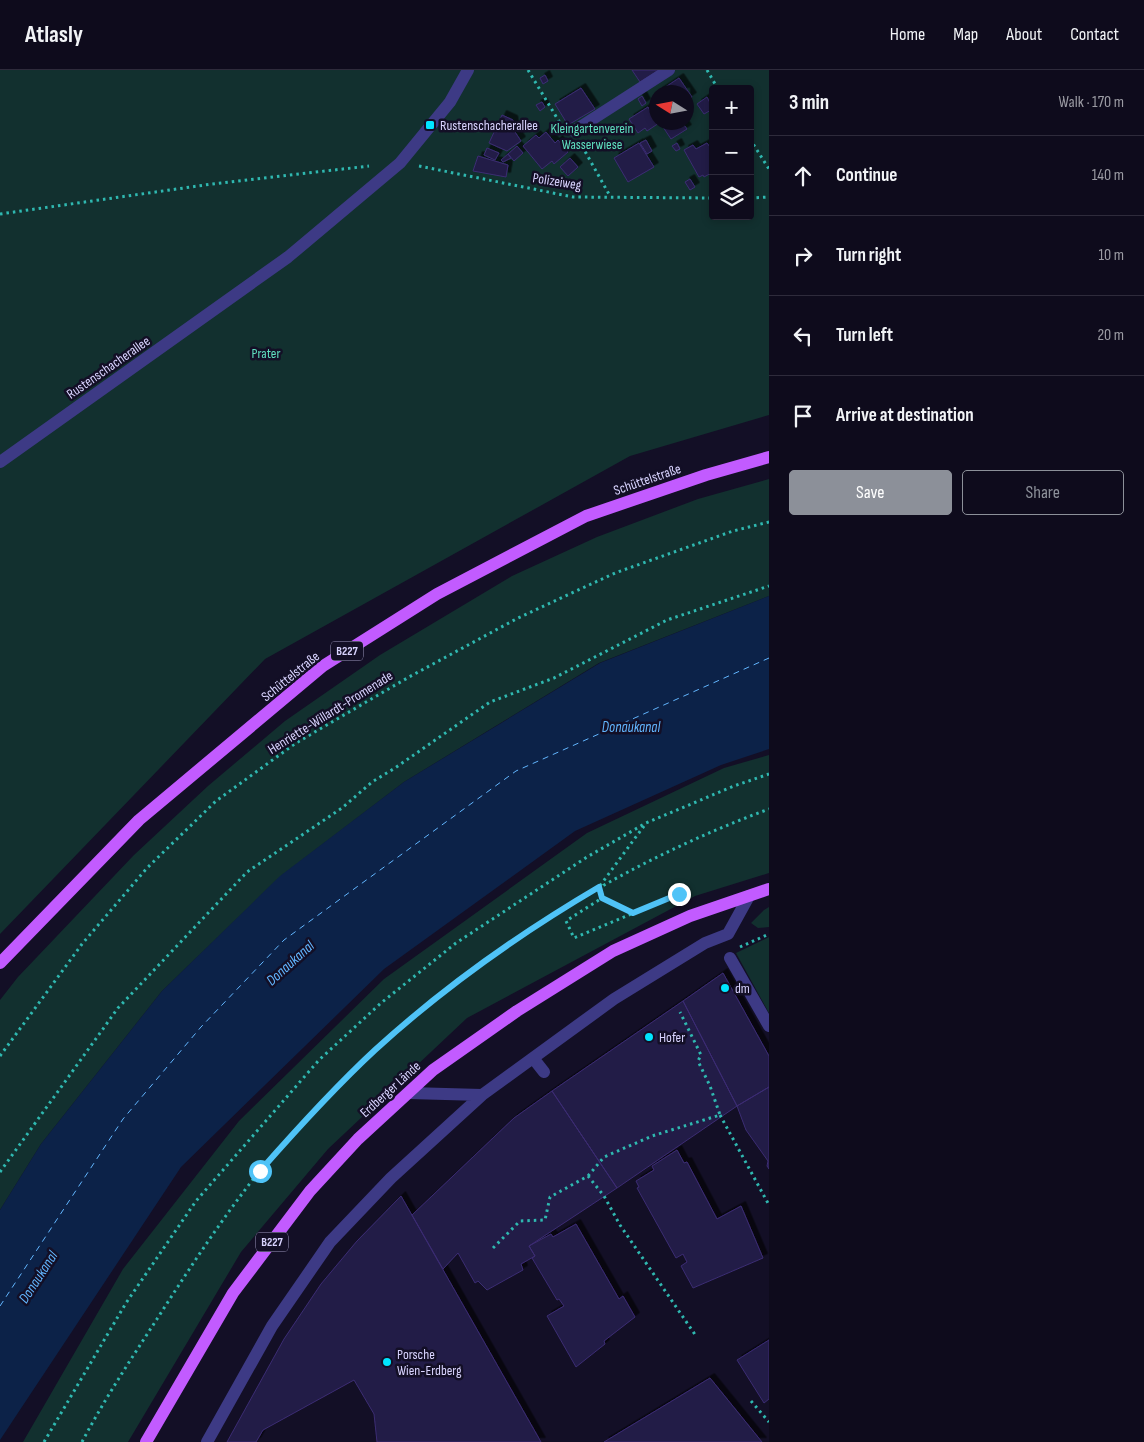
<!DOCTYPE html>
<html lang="en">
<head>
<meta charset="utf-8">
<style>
  body { margin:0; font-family:"Sofia Sans Condensed",sans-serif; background:#171425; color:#f1f3f6 }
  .controls { position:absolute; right:15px; top:15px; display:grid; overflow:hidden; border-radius:5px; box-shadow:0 2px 8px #0003 }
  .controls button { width:45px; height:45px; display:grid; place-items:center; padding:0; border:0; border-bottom:1px solid #2e2b3b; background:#0e0b1c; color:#f1f3f6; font:25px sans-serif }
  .compass { position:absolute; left:649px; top:15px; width:45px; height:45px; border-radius:50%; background:#0e0b1c; box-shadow:0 2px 8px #0003; rotate:281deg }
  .stop { position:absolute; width:15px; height:15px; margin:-11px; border:4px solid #4fc3f7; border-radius:50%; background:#fff }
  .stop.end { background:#4fc3f7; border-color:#fff; box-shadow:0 1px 5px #0008 }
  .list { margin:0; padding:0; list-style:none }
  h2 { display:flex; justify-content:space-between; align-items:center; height:65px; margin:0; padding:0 20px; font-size:21px }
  h2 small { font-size:16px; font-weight:400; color:#9b9ba3 }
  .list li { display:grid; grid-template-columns:32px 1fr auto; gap:15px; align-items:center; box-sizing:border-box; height:80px; padding:0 20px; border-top:1px solid #2e2b3b }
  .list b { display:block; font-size:19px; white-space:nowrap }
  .list em { font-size:16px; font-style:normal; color:#9b9ba3 }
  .actions { display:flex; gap:10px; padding:15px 20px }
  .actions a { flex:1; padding:11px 0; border:1px solid #8c9099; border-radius:5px; text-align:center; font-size:18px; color:#8c9099 }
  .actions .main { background:#8c9099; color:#fff }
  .icon { flex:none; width:28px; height:28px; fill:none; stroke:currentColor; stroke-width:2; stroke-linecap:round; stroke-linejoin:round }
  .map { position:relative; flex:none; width:769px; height:1372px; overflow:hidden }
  header { display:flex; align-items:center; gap:30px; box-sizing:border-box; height:70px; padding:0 25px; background:#0e0b1c; border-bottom:1px solid #2e2b3b }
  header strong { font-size:24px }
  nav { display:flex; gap:28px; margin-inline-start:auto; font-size:18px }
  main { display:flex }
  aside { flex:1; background:#0e0b1c }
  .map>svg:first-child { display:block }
  .green { fill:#12302f; fill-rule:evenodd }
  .water { fill:#0c2248 }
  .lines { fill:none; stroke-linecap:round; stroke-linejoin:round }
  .ferry { stroke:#62b6ff; stroke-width:1; stroke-dasharray:6 5; stroke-linecap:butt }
  .building { fill:#241b47; stroke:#3b2d73; filter:url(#shadow) }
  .path { stroke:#2fb8b0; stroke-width:3; stroke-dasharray:2.5 4; stroke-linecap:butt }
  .minor { stroke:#3d3a85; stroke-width:12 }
  .major { stroke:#c25bff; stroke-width:12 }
  .route { stroke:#4fc3f7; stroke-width:6 }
  .poi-dot { fill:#00e5ff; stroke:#130f26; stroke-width:2 }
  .labels { text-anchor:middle; stroke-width:5; stroke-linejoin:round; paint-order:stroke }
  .shield { fill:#130f26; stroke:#9e99be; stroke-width:1 }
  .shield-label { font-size:12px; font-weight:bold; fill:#d9d4ff }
  .poi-label { font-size:14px; fill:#d9d4ff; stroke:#130f26; text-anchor:start }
  .park-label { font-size:14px; fill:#5fe0c0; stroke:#130f26 }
  .street-label { font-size:14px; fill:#d9d4ff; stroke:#130f26 }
  .water-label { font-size:15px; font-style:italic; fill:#62b6ff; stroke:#130f26 }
</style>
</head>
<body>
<header>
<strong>Atlasly</strong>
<nav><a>Home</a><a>Map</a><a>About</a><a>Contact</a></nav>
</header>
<main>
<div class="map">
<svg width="769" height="1372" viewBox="0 0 769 1372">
  <defs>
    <filter id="shadow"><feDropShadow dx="4.5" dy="-4.5" stdDeviation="0" flood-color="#0009"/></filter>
  </defs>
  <rect width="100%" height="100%" fill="#130f26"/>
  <path class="green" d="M0 0H769V345L630 386 265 589 0 864ZM713 19H750V146H713ZM656 22H686V52H656Z
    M769 409V526L599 593 404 712 281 806 162 921 41 1074 0 1140V930L18 907 134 785 208 716 285 651 380 585 512 506 597 467 698 429Z
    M769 685V803L695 826 467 948 328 1079 241 1182 128 1372H23L123 1199 239 1051 384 909 587 763 724 698Z
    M769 837V857L758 858 751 853 764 840Z
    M769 867V943L736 883Z"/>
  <path class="water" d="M769 526V679L721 695 575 761 384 899 181 1097 0 1370V1140L41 1074 162 921 280 806 404 712 600 593Z"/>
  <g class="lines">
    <path class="ferry" d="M0 1236 123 1049 201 957 284 870 516 701 769 588"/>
  </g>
  <path class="building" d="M632 0H659L640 12Z
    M545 5 548 11 543 14 540 8Z
    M679 8 692 27 686 31V22H658Z
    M581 18 595 39 568 55 555 34Z
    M642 26 646 33 642 36 638 29Z
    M707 27 713 39 704 44 697 34Z
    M542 32 545 37 540 41 536 35Z
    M648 37 656 52 659 53 647 61 645 58 638 63 629 49Z
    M502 45 513 50 515 62 521 71 507 81 489 73Z
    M663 52H682L687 59 671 69 661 54Z
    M546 62 555 73 558 70 568 82 554 94 552 91 542 99 523 76 536 65 539 68Z
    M646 70 652 81 647 84 640 73Z
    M639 73 654 97 628 112 614 88Z
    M677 73 680 79 676 81 672 76Z
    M707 73 713 81V102L704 107 703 105 699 107 684 80 693 75 696 79Z
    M517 76 523 83 514 91 508 84Z
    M487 78 499 83 495 90 484 85Z
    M508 84 511 88 503 92 501 90Z
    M478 86 508 95 506 107 473 101Z
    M570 88 578 97 568 106 560 97Z
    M690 109 695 117 690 120 685 112Z
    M723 903 769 986V1017L737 1036 683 931Z
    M683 931 737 1036 617 1118 552 1021Z
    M769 1017V1099L767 1096 768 1091 746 1060 737 1036Z
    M552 1021 617 1118 529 1176 535 1186 521 1194 523 1200 487 1220 478 1211 475 1213 458 1183 443 1199 412 1145 514 1048Z
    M677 1080 684 1093 687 1092 717 1149 741 1136 763 1188 693 1218 681 1196 687 1192 683 1184 676 1188 637 1118 639 1117 636 1111 654 1100 652 1096Z
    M401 1126 541 1372H377L374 1344 354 1310 263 1360 256 1372H227L284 1269 321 1214 357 1171Z
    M576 1154 619 1229 623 1226 635 1247 604 1271 605 1274 576 1297 547 1246 564 1236 559 1229 557 1230 532 1188 535 1186 529 1176 551 1164 553 1167Z
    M769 1270V1329L764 1333 737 1290Z
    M710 1308 762 1372H604Z"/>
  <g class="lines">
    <path class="path" d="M528 0 560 53
      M707 0 718 19
      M750 69 769 99
      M582 76 610 126
      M419 96 573 127 713 128
      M750 128 769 127
      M0 144 212 114 369 96
      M644 756 599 817 602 828 566 851 574 868 679 824 683 833
      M602 828 632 843
      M740 877 769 864
      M0 986 82 874 147 798 216 731 296 673 409 607 518 548 615 503 733 461 769 452
      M720 1045 769 1135
      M0 1102 118 938 247 802 342 738 372 712 395 698 490 632 554 608 667 550 769 516
      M588 1106 604 1087 652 1066 720 1045 710 1016 698 991 701 985 680 942
      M493 1178 520 1151 545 1150 550 1127 588 1106 604 1126 620 1155 696 1266
      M751 1331 769 1352
      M44 1372 126 1233 196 1131 319 990 381 933 456 873 587 787 646 753 734 716 769 704
      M82 1372C104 1330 131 1289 157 1249 189 1199 221 1150 258 1103 284 1071 314 1040 343 1012 464 892 609 798 769 739"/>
    <path class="minor" d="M574 61 669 0
      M0 392 288 187 400 93 450 32 468 0
      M730 888 769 956
      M533 988 544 1002
      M409 1023 482 1025
      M207 1372 272 1256 330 1172 391 1108 482 1025 614 929 705 873 728 864 749 826"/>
    <path class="major" d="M0 893 139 750 323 596 437 524 586 446 706 405 769 387
      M146 1372 233 1223 310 1121 358 1069 433 1000 517 941 613 881 690 846 769 819"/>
  </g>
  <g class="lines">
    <path class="route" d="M260 1101C296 1060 334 1018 375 980 443 918 519 864 599 817L602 828 633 843 679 824"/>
  </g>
  <g class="poi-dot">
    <rect x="425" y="50" width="10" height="10" rx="2.5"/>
    <circle cx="725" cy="918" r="5"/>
    <circle cx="649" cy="967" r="5"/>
    <circle cx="387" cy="1292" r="5"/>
  </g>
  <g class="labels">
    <g class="shield">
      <rect x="331" y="571.5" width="32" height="19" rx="4"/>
      <rect x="256" y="1162.5" width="32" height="19" rx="4"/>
    </g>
    <g class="shield-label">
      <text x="347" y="585">B227</text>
      <text x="272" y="1176">B227</text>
    </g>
    <g class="poi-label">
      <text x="440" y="60">Rustenschacherallee</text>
      <text x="735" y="923">dm</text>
      <text x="659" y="972">Hofer</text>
      <text x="397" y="1289">Porsche<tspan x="397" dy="16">Wien-Erdberg</tspan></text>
    </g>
    <g class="park-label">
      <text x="592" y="63">Kleingartenverein<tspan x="592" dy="16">Wasserwiese</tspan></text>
      <text x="266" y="288">Prater</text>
    </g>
    <g class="street-label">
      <text transform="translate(557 111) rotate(9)" y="5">Polizeiweg</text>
      <text transform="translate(108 297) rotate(-35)" y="5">Rustenschacherallee</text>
      <text transform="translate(647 409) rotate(-19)" y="5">Schüttelstraße</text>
      <text transform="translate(290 606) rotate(-39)" y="5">Schüttelstraße</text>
      <text transform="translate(330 642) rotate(-32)" y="5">Henriette-Willardt-Promenade</text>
      <text transform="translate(390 1019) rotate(-42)" y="5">Erdberger Lände</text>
    </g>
    <g class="water-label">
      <text x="631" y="662">Donaukanal</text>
      <text transform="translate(290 893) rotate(-42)" y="5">Donaukanal</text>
      <text transform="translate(38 1207) rotate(-57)" y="5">Donaukanal</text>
    </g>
  </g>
</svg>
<div class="controls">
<button>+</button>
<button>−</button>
<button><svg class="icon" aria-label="layers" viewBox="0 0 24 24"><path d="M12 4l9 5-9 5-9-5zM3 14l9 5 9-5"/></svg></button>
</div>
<svg class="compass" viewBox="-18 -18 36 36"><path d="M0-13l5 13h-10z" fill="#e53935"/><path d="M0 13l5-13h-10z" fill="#9b9ba3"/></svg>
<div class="stop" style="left:260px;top:1101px"></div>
<div class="stop end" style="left:679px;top:824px"></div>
</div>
<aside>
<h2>3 min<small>Walk · 170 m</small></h2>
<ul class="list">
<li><svg class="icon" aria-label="ahead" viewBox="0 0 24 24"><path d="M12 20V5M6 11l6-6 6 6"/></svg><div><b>Continue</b></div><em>140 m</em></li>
<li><svg class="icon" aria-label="right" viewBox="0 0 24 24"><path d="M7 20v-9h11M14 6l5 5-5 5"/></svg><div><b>Turn right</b></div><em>10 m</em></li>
<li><svg class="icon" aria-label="left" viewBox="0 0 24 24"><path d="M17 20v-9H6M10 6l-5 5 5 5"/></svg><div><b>Turn left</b></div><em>20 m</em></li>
<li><svg class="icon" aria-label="arrive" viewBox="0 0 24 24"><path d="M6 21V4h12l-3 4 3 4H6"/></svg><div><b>Arrive at destination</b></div></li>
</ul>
<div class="actions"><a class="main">Save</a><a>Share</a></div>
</aside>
</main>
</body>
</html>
